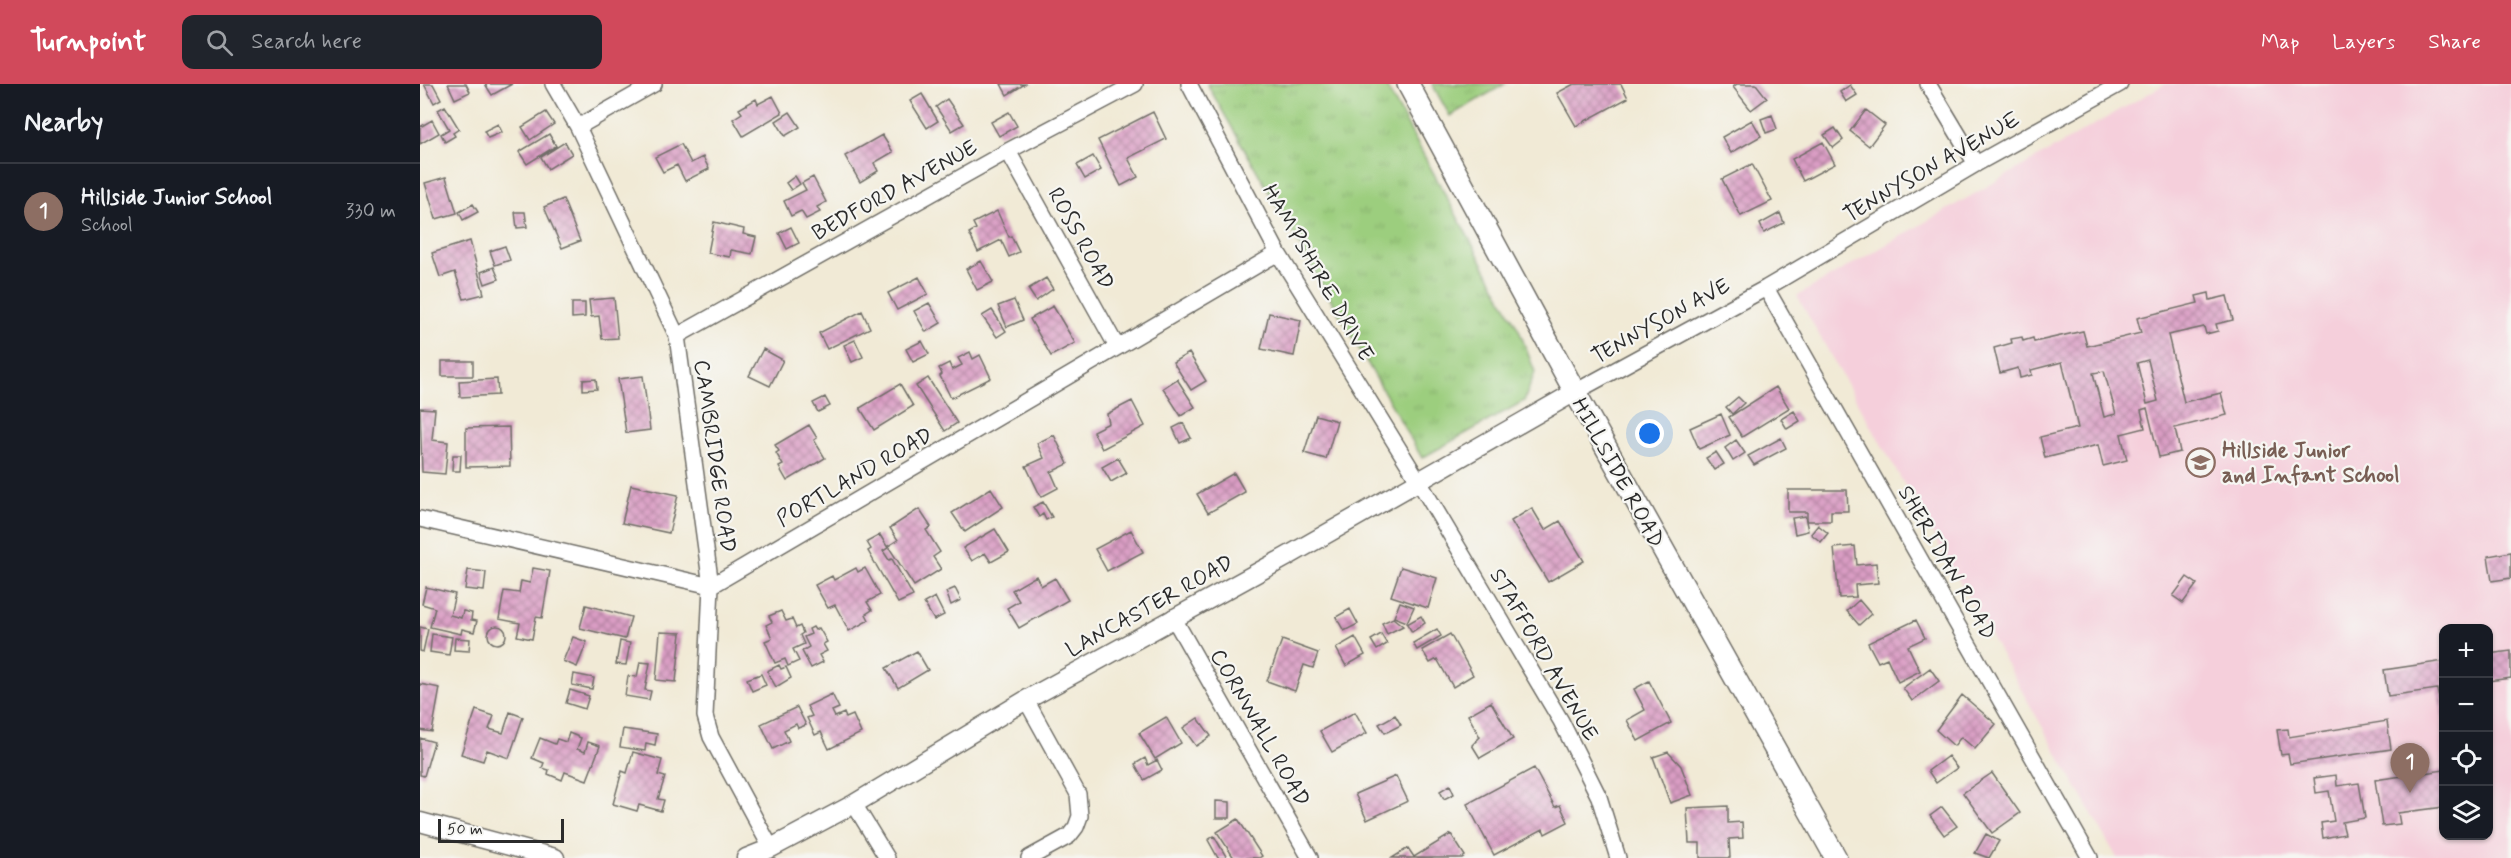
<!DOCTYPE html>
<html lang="en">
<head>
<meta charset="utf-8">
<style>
  body { margin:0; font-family:Mynerve,sans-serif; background:#20242c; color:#f1f3f6 }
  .controls { position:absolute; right:18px; bottom:18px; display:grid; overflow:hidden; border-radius:12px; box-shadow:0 2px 4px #0004 }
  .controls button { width:54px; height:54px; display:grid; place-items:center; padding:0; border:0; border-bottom:2px solid #363941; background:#171b24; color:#f1f3f6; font:30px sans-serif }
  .scale { position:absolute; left:18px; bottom:15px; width:126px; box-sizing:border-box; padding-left:6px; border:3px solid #2b2b2b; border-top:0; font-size:16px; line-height:21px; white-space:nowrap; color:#2b2b2b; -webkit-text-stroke:4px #f6f6f2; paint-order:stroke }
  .you { position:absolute; left:1230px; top:350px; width:21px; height:21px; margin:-15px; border:4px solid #fff; border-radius:50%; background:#1a73e8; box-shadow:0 0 0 9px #1a73e833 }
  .badge { display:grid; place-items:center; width:39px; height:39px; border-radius:50%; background:#d1495b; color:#fff; font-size:20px; font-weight:700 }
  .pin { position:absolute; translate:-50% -50px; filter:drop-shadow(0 2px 3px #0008) }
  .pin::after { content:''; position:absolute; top:32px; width:21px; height:18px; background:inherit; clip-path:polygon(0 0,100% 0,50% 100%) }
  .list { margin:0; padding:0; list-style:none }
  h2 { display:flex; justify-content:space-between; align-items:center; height:78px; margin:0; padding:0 24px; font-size:26px }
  h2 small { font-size:20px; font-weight:400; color:#9ea1a6 }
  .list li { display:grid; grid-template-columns:39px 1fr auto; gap:18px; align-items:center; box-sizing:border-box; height:96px; padding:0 24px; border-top:2px solid #363941 }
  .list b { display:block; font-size:22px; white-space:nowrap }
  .list p { margin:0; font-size:20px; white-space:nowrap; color:#9ea1a6 }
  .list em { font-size:20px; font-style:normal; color:#9ea1a6 }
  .icon { flex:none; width:33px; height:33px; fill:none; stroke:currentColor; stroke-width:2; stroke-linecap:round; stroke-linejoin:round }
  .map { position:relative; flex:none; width:2091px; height:774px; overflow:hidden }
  header { display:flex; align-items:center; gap:36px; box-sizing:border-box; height:84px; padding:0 30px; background:#d1495b; color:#fff }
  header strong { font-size:28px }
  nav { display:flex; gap:33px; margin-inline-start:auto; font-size:21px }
  .search { width:420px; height:54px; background:#20242c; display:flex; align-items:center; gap:15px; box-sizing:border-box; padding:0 21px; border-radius:12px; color:#9ea1a6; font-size:22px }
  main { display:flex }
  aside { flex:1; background:#171b24 }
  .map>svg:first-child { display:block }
  .built { fill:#f5cfdb; fill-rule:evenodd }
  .grass { fill:url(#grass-tufts); stroke:#647c54; stroke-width:1.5 }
  .building { fill:url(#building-cross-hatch); fill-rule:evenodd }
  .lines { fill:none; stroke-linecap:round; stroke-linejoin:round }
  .minor-casing { stroke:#706e67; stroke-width:18 }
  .tertiary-casing { stroke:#706e67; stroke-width:21 }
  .secondary-casing { stroke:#706e67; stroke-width:24 }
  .minor { stroke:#fff; stroke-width:15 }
  .tertiary { stroke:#fff; stroke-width:18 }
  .secondary { stroke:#fff; stroke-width:21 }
  .labels { text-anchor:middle; stroke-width:4.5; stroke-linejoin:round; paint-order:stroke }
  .street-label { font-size:22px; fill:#2b2b2b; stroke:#f6f6f2 }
  .education-label { font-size:22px; font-weight:bold; fill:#785e54; stroke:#f6f6f2; text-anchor:start }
</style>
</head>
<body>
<header>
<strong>Turnpoint</strong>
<div class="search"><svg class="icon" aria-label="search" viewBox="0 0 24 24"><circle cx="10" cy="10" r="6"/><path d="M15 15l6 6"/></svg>Search here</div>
<nav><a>Map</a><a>Layers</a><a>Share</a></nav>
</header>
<main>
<aside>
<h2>Nearby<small></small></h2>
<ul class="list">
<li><span class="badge" style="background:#8d6e63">1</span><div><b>Hillside Junior School</b><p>School</p></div><em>330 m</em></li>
</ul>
</aside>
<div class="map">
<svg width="2091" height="774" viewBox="0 0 2091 774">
  <defs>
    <pattern id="grass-tufts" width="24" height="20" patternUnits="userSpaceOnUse" patternTransform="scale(1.5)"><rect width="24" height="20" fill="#9cce7e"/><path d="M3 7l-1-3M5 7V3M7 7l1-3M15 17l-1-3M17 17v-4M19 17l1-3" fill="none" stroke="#87b16d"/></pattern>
    <pattern id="building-cross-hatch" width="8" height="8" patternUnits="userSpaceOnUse" patternTransform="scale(1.5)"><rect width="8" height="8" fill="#da9dc4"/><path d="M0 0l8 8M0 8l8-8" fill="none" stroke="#b1809f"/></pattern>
  </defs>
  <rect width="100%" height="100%" fill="#f6f6f2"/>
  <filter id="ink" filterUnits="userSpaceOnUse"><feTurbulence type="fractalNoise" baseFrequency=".0167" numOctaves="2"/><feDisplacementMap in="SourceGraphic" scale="12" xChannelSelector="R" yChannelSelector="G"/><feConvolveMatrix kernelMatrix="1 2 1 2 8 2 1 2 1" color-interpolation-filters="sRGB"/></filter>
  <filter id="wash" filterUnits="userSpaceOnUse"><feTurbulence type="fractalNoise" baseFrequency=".008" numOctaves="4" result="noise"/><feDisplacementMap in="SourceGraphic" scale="24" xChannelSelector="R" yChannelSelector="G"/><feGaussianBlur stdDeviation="1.35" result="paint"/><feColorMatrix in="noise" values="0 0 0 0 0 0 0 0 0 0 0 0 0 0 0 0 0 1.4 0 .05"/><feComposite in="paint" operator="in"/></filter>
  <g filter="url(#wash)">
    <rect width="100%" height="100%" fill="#f1ead6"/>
    <path class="built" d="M1745 0H2091V774H1697L1377 212ZM2024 544H2068V752H2024Z"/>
    <path class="grass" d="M787 0H965L1099 246 1115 288 1104 317 1002 374Z
      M1012 0H1085L1030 32Z"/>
    <g id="blocks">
      <path class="building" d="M4 0H13L21 15 14 19Z
        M28 0H46L50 8 35 15Z
        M65 0H92L72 11Z
        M581 0H605L587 11Z
        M1154 0H1201L1208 14 1156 42 1137 9Z
        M1317 0H1336L1347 14 1331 26 1313 3Z
        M1430 1 1437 11 1426 18 1420 8Z
        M502 10 518 37 507 44 490 17Z
        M353 12 362 29 323 52 313 35 322 29 319 25 336 15 338 20Z
        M527 15 544 40 532 47 516 23Z
        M25 22 39 45 33 49 35 52 25 58 21 50 29 45 18 26Z
        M1446 26 1465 41 1449 62 1430 47Z
        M126 28 134 40 110 56 102 43Z
        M370 28 380 43 365 52 356 37Z
        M589 28 597 42 579 52 571 38Z
        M733 28 746 55 708 74 718 93 701 102 678 56Z
        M1352 31 1357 45 1346 49 1341 35Z
        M12 36 19 49 0 60V43Z
        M1332 36 1341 52 1311 69 1302 53Z
        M78 40 82 48 68 54 64 47Z
        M1415 44 1423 56 1413 64 1404 51Z
        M129 50 136 62 107 80 99 68Z
        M462 51 473 68 454 79 458 87 440 98 425 72Z
        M145 58 152 70 128 85 121 73Z
        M1403 58 1415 80 1383 97 1372 75Z
        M261 60 271 79 283 73 289 85 265 97 257 81 243 88 235 73Z
        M673 72 681 86 665 95 657 81Z
        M1332 80 1352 117 1321 132 1302 95Z
        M375 92 380 100 371 106 366 99Z
        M26 93 37 129 16 135 5 99Z
        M393 93 406 118 397 123 400 128 386 135 381 127 371 132 364 117 386 106 382 99Z
        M143 115 160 157 142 164 124 123Z
        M53 120 58 128 43 136 39 128Z
        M577 127 589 153 591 152 599 168 589 173 581 156 558 168 549 149 556 145 553 139Z
        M95 128H105L107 143 97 144Z
        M1360 129 1364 139 1344 149 1340 140Z
        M294 138 324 145 323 150 336 153 332 170 311 166 310 173 288 169Z
        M371 143 379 159 367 165 359 149Z
        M50 157 64 210 44 215 35 188 20 193 12 169Z
        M85 162 90 176 75 181 70 167Z
        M561 177 573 198 557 206 546 185Z
        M74 183 79 195 65 200 61 188Z
        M499 193 508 210 477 226 468 209Z
        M626 194 633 205 616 217 608 205Z
        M1789 209 1790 216 1807 212 1813 236 1796 240 1798 247 1786 250 1784 243 1748 251 1764 318 1801 309 1807 331 1755 344 1760 368 1739 373 1727 324 1721 326 1725 344 1701 350 1707 376 1683 382 1678 361 1625 374 1620 353 1658 344 1642 278 1611 286 1612 291 1600 294 1598 284 1580 289 1574 264 1592 259 1591 255 1602 253 1603 257 1613 254 1614 258 1663 247 1667 262 1721 249 1717 234 1778 219 1776 212ZM1728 276 1738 317 1727 320 1717 279ZM1684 287 1696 330 1684 333 1673 289Z
        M194 214 198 254 182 255 179 232 171 233 169 216Z
        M594 216 603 236 587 243 578 222Z
        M152 219H165V233L152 234Z
        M509 219 521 239 506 248 494 227Z
        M633 222 655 259 631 272 610 235Z
        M572 226 586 247 577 253 562 232Z
        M442 227 450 244 407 265 399 249Z
        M849 229 881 236 874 272 841 265Z
        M435 256 443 273 432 278 424 261Z
        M502 257 509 270 493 278 486 265Z
        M343 265 363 276 350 302 329 292Z
        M550 268 553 275 560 271 571 294 531 314 520 292 522 290 519 284 529 279 532 286 542 281 538 274Z
        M769 269 786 297 771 306 753 278Z
        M22 277H53V292H22Z
        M223 292 230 346 206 349 198 295Z
        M508 294 537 339 525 347 496 302Z
        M77 295 78 311 40 313 39 297Z
        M176 295 177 305 163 306V296Z
        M757 295 775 323 761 332 743 304Z
        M480 300 493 322 454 346 440 324Z
        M1356 303 1369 324 1322 353 1309 333Z
        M405 313 410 322 398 328 393 319Z
        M1318 313 1324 319 1312 330 1306 323Z
        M712 317 725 342 682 365 673 347 689 339 687 330Z
        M0 324 15 325 12 356 28 358 25 390 2 388Z
        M1374 327 1380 337 1367 345 1361 335Z
        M1301 330 1310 351 1279 365 1270 344Z
        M896 331 917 337 906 375 884 369Z
        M763 339 771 354 760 359 753 344Z
        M389 341 397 354 394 356 405 374 367 397 359 383 363 381 356 369 359 367 355 361Z
        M89 343 90 382 46 383V344Z
        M634 351 648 380 631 388 638 404 621 413 606 382 624 374 617 359Z
        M1361 354 1366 364 1334 381 1328 372Z
        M1316 356 1325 369 1313 377 1305 364Z
        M1296 368 1304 380 1294 386 1286 374Z
        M33 371H41L40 387H32Z
        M698 374 707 389 691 398 682 383Z
        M814 389 825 408 788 429 777 410Z
        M211 401 258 411 249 449 202 439Z
        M571 404 583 423 545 448 532 429Z
        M1368 406H1427L1428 427H1411V437H1387V428H1368Z
        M623 418 632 433 626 436 623 430 619 433 613 423Z
        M1112 424 1125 446 1140 437 1164 477 1128 498 1091 437Z
        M499 425 511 443 506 446 520 468 513 473 521 485 494 502 468 462 478 456 470 444Z
        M1385 432 1388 447 1375 450 1372 434Z
        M1398 441 1408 449 1401 458 1391 450Z
        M575 445 589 468 571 478 565 469 552 477 543 464Z
        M711 446 723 468 687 487 675 465Z
        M460 451 468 464 463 467 469 476 472 475 493 512 478 519 448 467 451 465 447 458Z
        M1435 462 1437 481 1456 479 1458 499 1435 501 1436 513 1419 514 1414 464Z
        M2091 468V494L2072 497 2068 472Z
        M981 483 1017 494 1008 524 971 512Z
        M113 484 130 487 122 534 116 533 112 555 97 552 100 539 79 535 84 507 99 509 101 497 110 499Z
        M436 484 438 488 445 484 460 511 447 518 452 526 446 530 449 536 429 547 415 521 408 524 395 501 412 492 414 496Z
        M48 486 66 488 64 507 45 505Z
        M616 492 621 502 635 494 648 516 599 544 587 524 599 517 592 506Z
        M1767 493 1777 500 1763 519 1753 512Z
        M6 503 35 510 30 531 41 534 43 527 52 529 51 536 57 537 54 548 42 545 41 550 10 543 15 524 2 520Z
        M535 504 541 516 531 521 526 508Z
        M515 513 524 531 514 536 504 519Z
        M1439 516 1451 530 1439 541 1427 527Z
        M980 518 994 523 987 538 974 533Z
        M166 521 211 533 205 555 160 544Z
        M930 525 938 540 924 547 916 533Z
        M361 527 366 537 372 535 376 544 380 542 383 549 380 551 384 560 373 565 379 577 368 582 365 575 355 579 345 557 352 554 346 541 352 538 349 532Z
        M1001 532 1005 539 992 548 987 540Z
        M973 534 983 542 967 550 962 539Z
        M1496 536 1505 554 1488 562 1500 587 1478 598 1467 574 1458 578 1448 559Z
        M68 551a9 9 0 1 1 18 0a9 9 0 1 1-18 0Z
        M0 543 8 545 3 568 0 567Z
        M393 543 395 546 399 544 407 558 403 560 407 567 399 571 403 578 391 584 382 567 389 563 384 553 391 550 389 545Z
        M1017 545 1021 552 997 566 993 559Z
        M240 548 261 549 256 598 236 596Z
        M12 550 32 553 29 571 10 568Z
        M961 550 967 560 957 566 951 556Z
        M1030 550 1053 591 1033 603 1017 575 1010 579 1002 566Z
        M153 553 167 558 157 583 143 577Z
        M935 553 945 571 926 582 916 564Z
        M35 554 50 555 49 567 34 566Z
        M862 556 898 569 893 584 884 581 875 607 847 597Z
        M200 557 210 559 206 581 196 580Z
        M497 567 508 586 478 604 466 584Z
        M2091 567V594L2068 597V570Z
        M2024 577V638L2017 605 1968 612 1964 586Z
        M220 578 230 579 225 606 231 607 229 616 205 612 208 592 217 593Z
        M359 581 361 585 366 583 371 594 356 603 347 587Z
        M1510 584 1519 597 1492 617 1483 604Z
        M154 590 174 594 172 605 152 601Z
        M341 590 346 601 332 607 327 595Z
        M1229 597 1251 639 1218 657 1207 636 1225 626 1214 605Z
        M0 600 20 604 12 648 0 646Z
        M150 606 169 612 165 625 146 619Z
        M412 610 419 624 412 627 415 633 424 629 426 634 433 631 441 649 409 665 401 648 395 651 387 634 392 632 387 622Z
        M1542 611 1576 640 1555 665 1541 653 1534 662 1516 646Z
        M1071 618 1093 655 1060 674 1052 661 1060 653 1048 631Z
        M377 623 386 641 378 644 376 640 364 646 369 657 353 665 341 640Z
        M56 626 74 632 69 645 83 649 90 628 103 633 89 674 67 666 63 677 41 670Z
        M935 628 947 649 912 668 900 647Z
        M975 631 981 641 965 649 959 640Z
        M746 633 761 659 735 675 719 649Z
        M778 634 791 652 776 662 763 644Z
        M1967 637 1971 665 1870 680 1868 670 1861 671 1857 646 1868 645 1869 653Z
        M203 645 237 650 235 661 226 659 225 667 200 663Z
        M149 649 161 654 157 665 165 668 168 658 180 662 167 696 145 688 142 696 128 690 129 686 122 684 124 679 112 674 120 654 135 660 137 655 146 658Z
        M0 654 14 658 4 692 0 691Z
        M213 668 242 676 238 691 245 693 238 715 244 716 241 727 219 721 217 727 193 720 202 687 207 689Z
        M1248 668 1261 682 1272 711 1250 719 1233 673Z
        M1528 672 1537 684 1516 699 1508 687Z
        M725 674 728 681 737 676 742 686 724 696 715 680Z
        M1114 684 1135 723 1140 721 1148 738 1125 750 1123 745 1074 771 1047 720Z
        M2024 686V723L1978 729 1980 740 1962 742 1955 696Z
        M1572 689 1600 729 1572 749 1543 709Z
        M1916 691 1917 702 1939 699 1945 734 1922 738 1925 750 1903 754 1901 739 1914 737 1909 707 1896 709 1894 694Z
        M976 692 988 717 947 736 935 710Z
        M1030 701 1034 710 1024 715 1020 707Z
        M796 717 810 718V734H796Z
        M1308 722V739L1322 738 1323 754 1309 755 1310 774H1280V759H1269L1267 724Z
        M1522 723 1537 742 1524 751 1510 732Z
        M818 735 842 772 839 774H814L797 748Z
        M1031 750 1045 772 1042 774H972L988 764 994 773Z
        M1566 750 1579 757 1569 774 1555 769Z
        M794 752 807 774H798L788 756Z"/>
    </g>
  </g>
  <g filter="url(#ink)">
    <use href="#blocks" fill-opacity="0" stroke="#706e67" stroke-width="1.5"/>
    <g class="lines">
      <defs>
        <path id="minor" d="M133 0 158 43 257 252 291 502 285 632 291 653 351 764
          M769 0 858 169 998 396 1141 637 1179 713 1198 774
          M1508 0 1556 80
          M158 43 234 0
          M588 67 697 263
          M1346 204 1670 774
          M257 252 588 67 715 0
          M1155 308 1346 204 1556 80 1700 0
          M0 435 291 502 858 169
          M753 533 890 774
          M606 616 658 710 660 732 656 743 649 752 609 774
          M434 720 467 774"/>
        <path id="tertiary" d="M0 738 135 774
          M326 774 351 764 434 720 606 616 866 473 1155 308"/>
        <path id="secondary" d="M988 0 1155 308 1416 774"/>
      </defs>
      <use href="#minor" class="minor-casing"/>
      <use href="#tertiary" class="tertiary-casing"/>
      <use href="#secondary" class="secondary-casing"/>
      <use href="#minor" class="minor"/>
      <use href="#tertiary" class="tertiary"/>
      <use href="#secondary" class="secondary"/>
    </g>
  </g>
  <defs>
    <symbol id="school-ring" viewBox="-11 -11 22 22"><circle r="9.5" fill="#f6f6f2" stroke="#8d6e63" stroke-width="1.5"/><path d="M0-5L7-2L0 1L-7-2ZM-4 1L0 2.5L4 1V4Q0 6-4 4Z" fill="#8d6e63"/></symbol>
  </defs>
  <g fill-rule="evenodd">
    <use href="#school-ring" x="1764" y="362" width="33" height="33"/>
  </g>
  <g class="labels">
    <g class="street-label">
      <text transform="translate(1511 82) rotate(-30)" y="8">TENNYSON AVENUE</text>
      <text transform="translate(474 105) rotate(-29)" y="8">BEDFORD AVENUE</text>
      <text transform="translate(662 154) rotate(61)" y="8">ROSS ROAD</text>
      <text transform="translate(899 188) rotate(60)" y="8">HAMPSHIRE DRIVE</text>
      <text transform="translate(1240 236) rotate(-29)" y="8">TENNYSON AVE</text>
      <text transform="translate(296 372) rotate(82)" y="8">CAMBRIDGE ROAD</text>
      <text transform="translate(1199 388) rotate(61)" y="8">HILLSIDE ROAD</text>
      <text transform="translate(434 392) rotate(-30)" y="8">PORTLAND ROAD</text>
      <text transform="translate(1528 478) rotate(60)" y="8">SHERIDAN ROAD</text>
      <text transform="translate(729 521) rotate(-29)" y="8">LANCASTER ROAD</text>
      <text transform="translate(1125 570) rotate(60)" y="8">STAFFORD AVENUE</text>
      <text transform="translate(841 643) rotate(60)" y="8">CORNWALL ROAD</text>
    </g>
    <g class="education-label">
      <text x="1802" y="373">Hillside Junior<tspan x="1802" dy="25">and Infant School</tspan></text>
    </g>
  </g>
</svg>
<div class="controls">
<button>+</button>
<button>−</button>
<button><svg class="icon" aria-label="locate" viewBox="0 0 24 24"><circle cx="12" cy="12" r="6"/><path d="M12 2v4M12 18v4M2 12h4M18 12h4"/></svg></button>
<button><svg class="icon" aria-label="layers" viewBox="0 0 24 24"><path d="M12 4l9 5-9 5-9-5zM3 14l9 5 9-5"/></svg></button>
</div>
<div class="scale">50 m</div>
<div class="you"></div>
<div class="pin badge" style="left:1990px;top:709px;background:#8d6e63">1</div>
</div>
</main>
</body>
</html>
